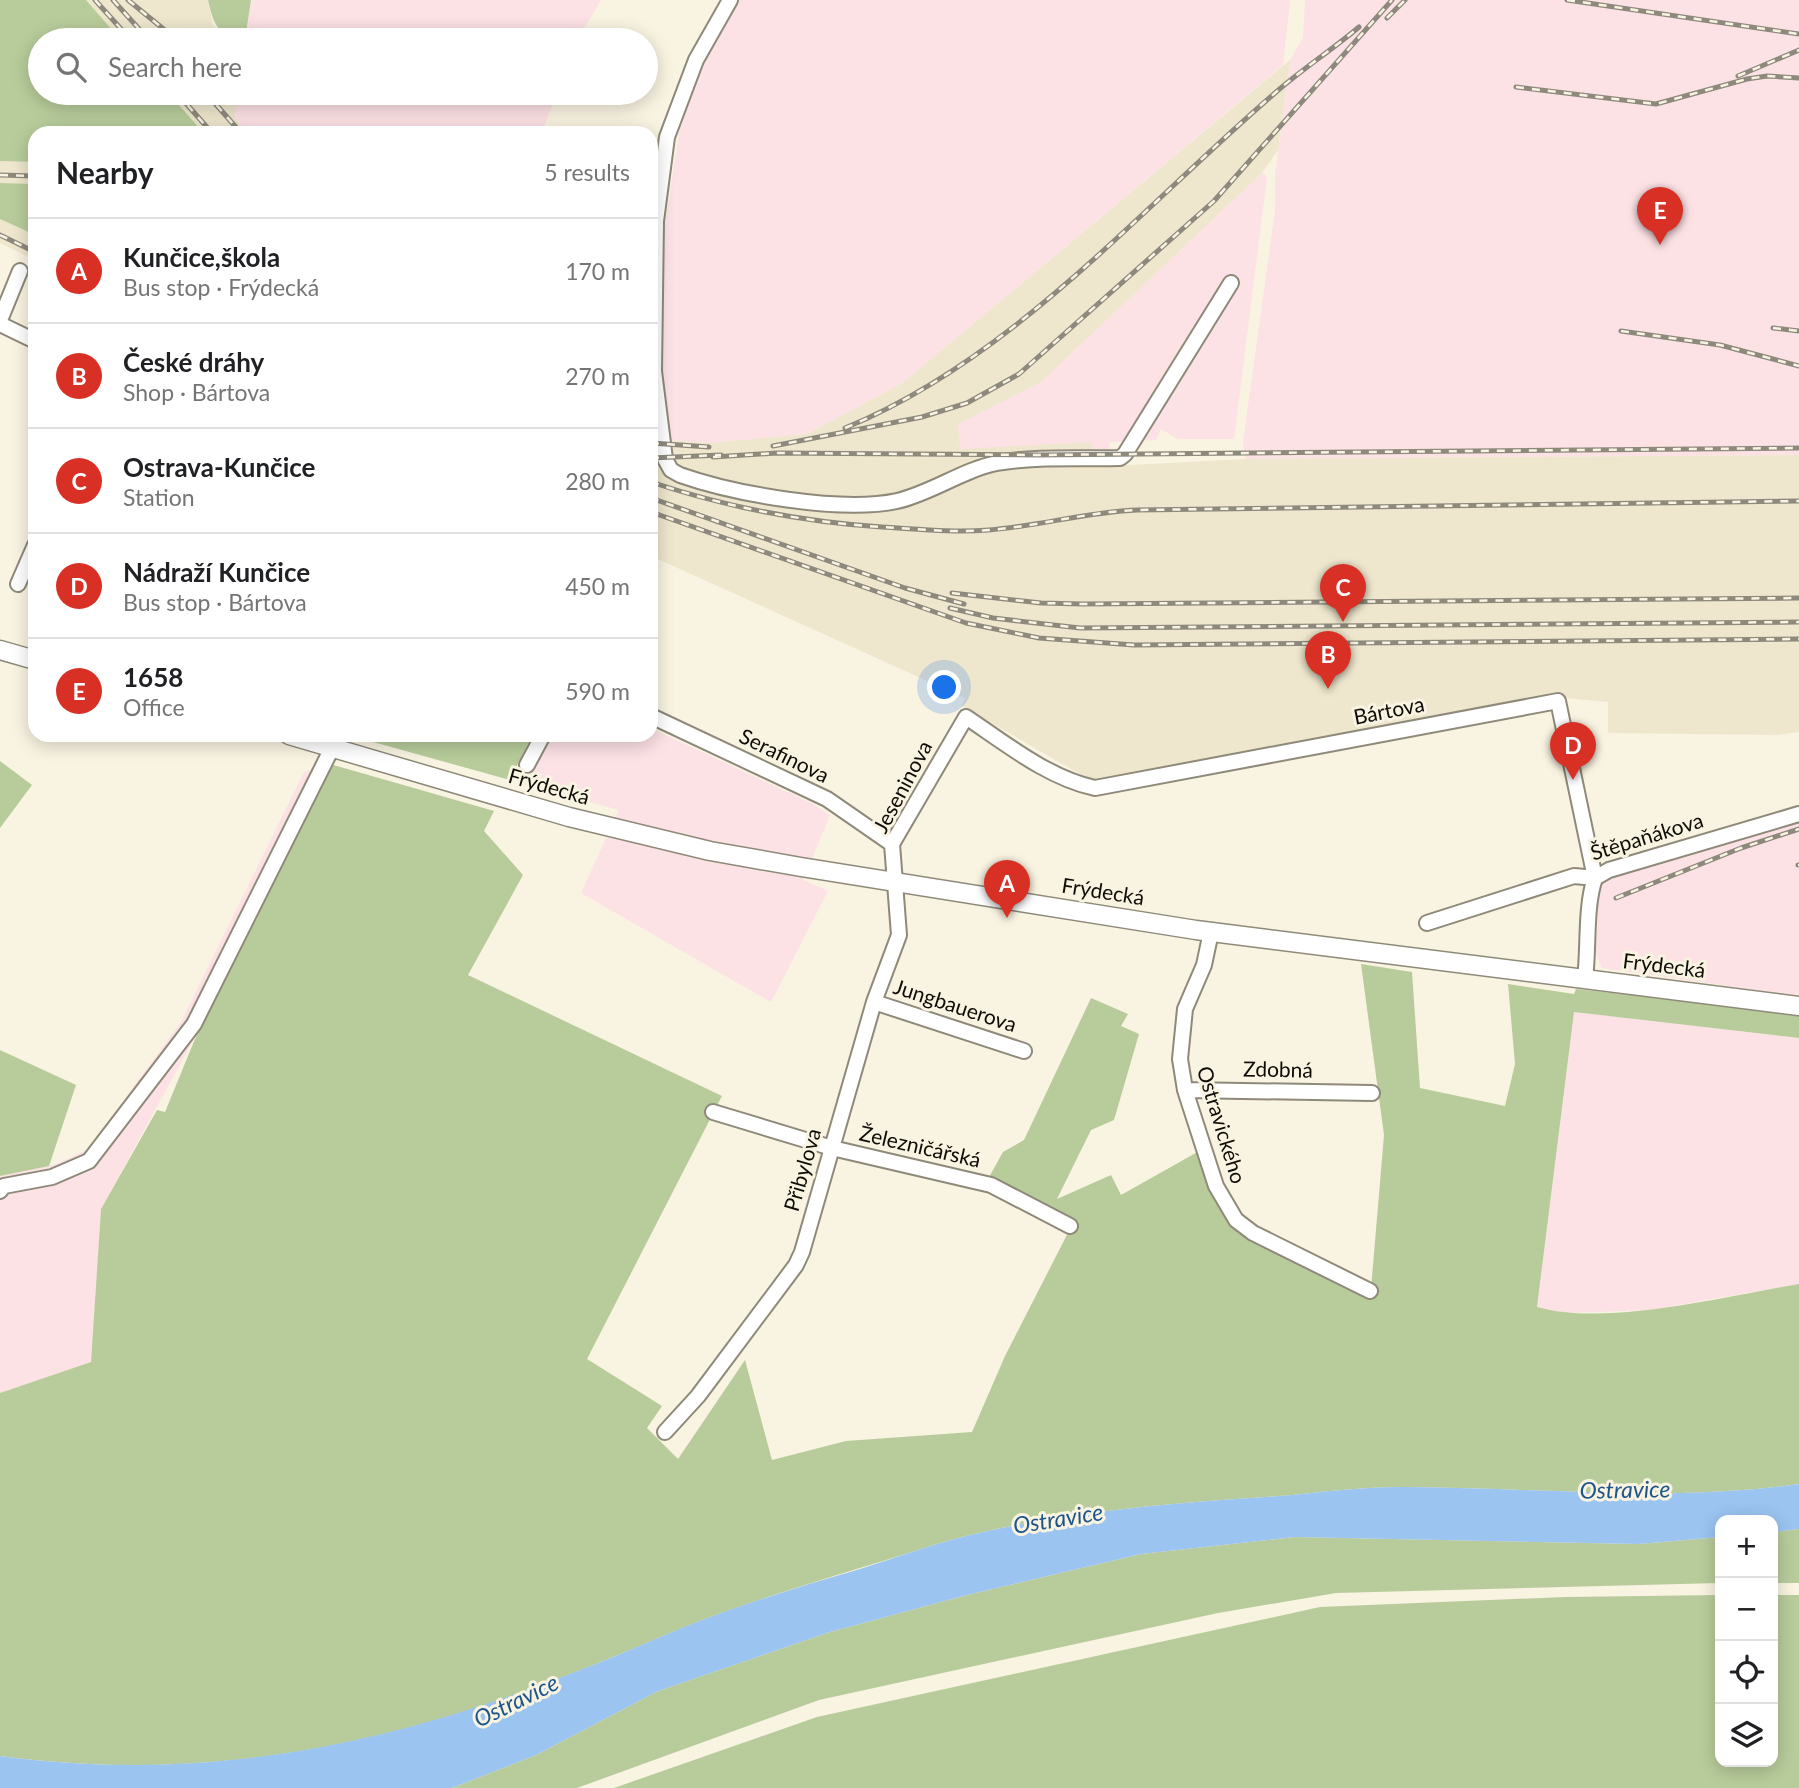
<!DOCTYPE html>
<html lang="en">
<head>
<meta charset="utf-8">
<style>
  body { margin:0; font-family:Lato,sans-serif; background:#f2f2f2; color:#202124 }
  .controls { position:absolute; right:21px; bottom:21px; display:grid; overflow:hidden; border-radius:14px; box-shadow:0 4px 18px #0003 }
  .controls button { width:63px; height:63px; display:grid; place-items:center; padding:0; border:0; border-bottom:2px solid #e0e0e0; background:#fff; color:#202124; font:35px sans-serif }
  .you { position:absolute; left:945px; top:688px; width:24px; height:24px; margin:-18px; border:5px solid #fff; border-radius:50%; background:#1a73e8; box-shadow:0 0 0 10px #1a73e833 }
  .badge { display:grid; place-items:center; width:46px; height:46px; border-radius:50%; background:#d93025; color:#fff; font-size:23px; font-weight:700 }
  .pin { position:absolute; translate:-50% -58px; filter:drop-shadow(0 2px 4px #0008) }
  .pin::after { content:''; position:absolute; top:37px; width:24px; height:21px; background:inherit; clip-path:polygon(0 0,100% 0,50% 100%) }
  .list { margin:0; padding:0; list-style:none }
  h2 { display:flex; justify-content:space-between; align-items:center; height:91px; margin:0; padding:0 28px; font-size:30px }
  h2 small { font-size:23px; font-weight:400; color:#757577 }
  .list li { display:grid; grid-template-columns:46px 1fr auto; gap:21px; align-items:center; box-sizing:border-box; height:105px; padding:0 28px; border-top:2px solid #e0e0e0 }
  .list b { display:block; font-size:26px; white-space:nowrap }
  .list p { margin:0; font-size:23px; white-space:nowrap; color:#757577 }
  .list em { font-size:23px; font-style:normal; color:#757577 }
  .icon { flex:none; width:38px; height:38px; fill:none; stroke:currentColor; stroke-width:2; stroke-linecap:round; stroke-linejoin:round }
  .map { position:relative; flex:none; width:1799px; height:1788px; overflow:hidden }
  .search { position:absolute; background:#fff; box-shadow:0 4px 18px #0003; left:28px; top:28px; width:630px; height:77px; display:flex; align-items:center; gap:18px; box-sizing:border-box; padding:0 24px; border-radius:38px; color:#757577; font-size:26px }
  .panel { position:absolute; background:#fff; box-shadow:0 4px 18px #0003; left:28px; top:126px; width:630px; height:616px; border-radius:21px }
  .map>svg:first-child { display:block }
  .industrial { fill:#fce1e5 }
  .built { fill:#eee6cd }
  .green { fill:#b8cc9b }
  .water { fill:#9bc4f1 }
  .lines { fill:none; stroke-linecap:round; stroke-linejoin:round }
  .minor-casing { stroke:#8e8979; stroke-width:18 }
  .major-casing { stroke:#8e8979; stroke-width:21 }
  .minor { stroke:#fff; stroke-width:14 }
  .major { stroke:#fff; stroke-width:18 }
  .rail-casing { stroke:#8d897d; stroke-width:5 }
  .rail { stroke:#f9f3e1; stroke-width:2.5; stroke-dasharray:8; stroke-linecap:butt }
  .labels { text-anchor:middle; stroke-width:6; stroke-linejoin:round; paint-order:stroke }
  .street-label { font-size:21px; fill:#0e0c06; stroke:#f9f3e1 }
  .water-label { font-size:23px; font-style:italic; fill:#1c558c; stroke:#f9f3e1 }
</style>
</head>
<body>
<div class="map">
<svg width="1799" height="1788" viewBox="0 0 1799 1788">
  <rect width="100%" height="100%" fill="#f9f3e1"/>
  <path class="industrial" d="M251 0H601L577 40H245Z
    M736 0H1290L1283 65 901 384 807 434 710 443 665 440 659 326 662 245 679 134 698 69Z
    M1305 0H1799V455L1245 459 1243 442 1275 211V174L1290 60 1303 38Z
    M238 93H558L541 133H247L235 118Z
    M1262 173 1267 177 1234 439H1178L1161 429 1156 440 1110 442 1109 449 1092 450 1091 442 960 450 957 424 1041 382Z
    M651 728 813 804 830 815 803 880 828 891 771 1002 581 893 619 810 523 784 550 735H651Z
    M330 764 218 995 101 1209 91 1362 0 1393V1176L57 1164 88 1149 181 1022 304 772Z
    M1799 821V996L1602 968 1596 954 1599 886 1603 881Z
    M1574 1012 1799 1038V1284L1649 1310 1566 1313 1537 1308Z"/>
  <path class="built" d="M86 0H208L213 26 231 40H121Z
    M1290 60 1278 150 1262 173 1041 382 958 424 960 449 1092 442 1094 467 1245 459 1799 455V732L1775 735 1608 733V702L1564 698 1497 706 1106 783 1092 781 962 706 965 698 651 556V430H665L666 440 710 443 807 434 901 384Z
    M168 93H238L235 118 247 133H204Z
    M0 161 35 162V184L0 183Z
    M0 219 35 235V260L0 243Z"/>
  <path class="green" d="M0 0H86L121 40H40V93H168L204 133H35V162L0 161Z
    M208 0H251L245 40C219 40 213 23 208 0Z
    M0 183 35 184V235L0 219Z
    M348 735H532L510 780Z
    M0 761 32 785 0 828Z
    M330 764 494 811 484 831 523 875 468 975 722 1096 587 1359 662 1406 647 1428 678 1459 745 1360 772 1460 846 1441 972 1432 1005 1356 1074 1221 988 1179 1003 1152 1024 1140 1091 998 1128 1014 1121 1026 1139 1034 1114 1120 1091 1130 1057 1199 1111 1175 1121 1195 1201 1150 1215 1201 1232 1224 1371 1289 1384 1135 1361 964 1412 972 1420 1088 1505 1106 1515 1064 1508 984 1574 994 1576 989 1799 1013V1038L1574 1012 1537 1307C1607 1327 1727 1296 1799 1284V1484C1669 1502 1540 1488 1409 1487 1366 1486 1322 1492 1280 1496 1176 1503 1068 1511 966 1536 930 1545 895 1558 860 1568 791 1589 723 1610 658 1638 442 1732 239 1788 0 1756V1393L91 1362 101 1209 157 1110 165 1112 195 1039Z
    M0 1050 76 1085 49 1166 0 1176Z
    M1799 1529V1583H1773V1532Z
    M1295 1537 1639 1544 1720 1537V1583L1336 1593 1218 1613 819 1700 577 1788H452L536 1755 658 1691 830 1632 963 1596 1141 1554Z
    M1720 1595V1762H1773V1595H1799V1788H614L817 1717 1320 1607 1565 1597Z"/>
  <path class="water" d="M1799 1484V1529L1773 1532V1520H1720V1537L1639 1544 1295 1537 1141 1554 963 1596 830 1632 658 1691 536 1755 452 1788H0V1756C238 1788 443 1731 658 1638 723 1610 791 1589 860 1569 895 1558 930 1545 966 1536 1068 1511 1176 1503 1280 1496 1322 1492 1366 1486 1409 1487 1540 1488 1669 1502 1799 1484Z"/>
  <g class="lines">
    <defs>
      <path id="minor" d="M730 0 696 60 667 137 656 221 654 371 665 459 671 470 680 475C734 494 841 513 897 501 932 493 962 470 997 463 1036 456 1080 459 1120 458L1125 454 1231 283
        M0 320 20 271
        M0 324 35 341
        M18 584 35 545
        M651 716 827 799 892 844
        M527 765 543 735
        M1427 923 1574 876 1595 878 1609 870 1799 814
        M1211 932 1204 965 1185 1009 1180 1059 1185 1090 1216 1186 1236 1220 1253 1233 1370 1291
        M874 1002 1024 1051
        M1185 1090 1372 1093
        M713 1112 832 1148 991 1185 1070 1226
        M0 1191 4 1186 52 1177 89 1161 194 1024 332 748
        M665 1432 698 1396 796 1265 802 1252 874 1002 899 935 892 844 966 717C1005 743 1048 778 1095 788L1558 701 1595 878C1585 907 1589 947 1585 979"/>
      <path id="major" d="M0 650 35 660
        M289 735 569 817 710 851 801 867 1196 930 1799 1006"/>
    </defs>
    <use href="#minor" class="minor-casing"/>
    <use href="#major" class="major-casing"/>
    <use href="#minor" class="minor"/>
    <use href="#major" class="major"/>
    <defs>
      <path id="rail" d="M95 0 131 40
        M113 0 149 40
        M128 0 177 40
        M1567 0 1799 34
        M1387 18 1405 0
        M1738 76 1799 50
        M1516 87 1656 104 1747 79 1767 76 1799 78
        M177 93 212 133
        M206 93 241 133
        M0 175 35 176
        M0 235 35 252
        M1773 328 1799 331
        M1621 331 1720 345 1799 366
        M845 428C1013 359 1140 209 1275 93 1302 69 1332 50 1359 27
        M651 443 709 447
        M773 446 922 417 967 403 1019 374 1214 201 1392 0
        M713 457 777 453 1039 455 1799 448
        M651 458 721 455
        M651 482C726 507 803 522 882 527 917 529 953 533 989 530 1039 526 1087 512 1137 510L1799 501
        M651 498 905 588 964 604
        M651 512 966 623 1039 638 1134 645 1799 639
        M952 593 1041 603 1083 604 1799 598
        M950 608 993 618 1080 628 1799 622
        M1798 865H1799
        M1616 898 1741 848 1799 829"/>
    </defs>
    <use href="#rail" class="rail-casing"/>
    <use href="#rail" class="rail"/>
  </g>
  <g class="labels">
    <g class="street-label">
      <text transform="translate(1389 711) rotate(-11)" y="7">Bártova</text>
      <text transform="translate(784 756) rotate(26)" y="7">Serafinova</text>
      <text transform="translate(549 787) rotate(16)" y="7">Frýdecká</text>
      <text transform="translate(903 787) rotate(-62)" y="7">Jeseninova</text>
      <text transform="translate(1647 837) rotate(-17)" y="7">Štěpaňákova</text>
      <text transform="translate(1103 892) rotate(9)" y="7">Frýdecká</text>
      <text transform="translate(1664 966) rotate(7)" y="7">Frýdecká</text>
      <text transform="translate(955 1006) rotate(18)" y="7">Jungbauerova</text>
      <text transform="translate(1278 1070) rotate(1)" y="7">Zdobná</text>
      <text transform="translate(1221 1125) rotate(73)" y="7">Ostravického</text>
      <text transform="translate(920 1147) rotate(13)" y="7">Železničářská</text>
      <text transform="translate(803 1170) rotate(-74)" y="7">Přibylova</text>
    </g>
    <g class="water-label">
      <text transform="translate(1625 1490) rotate(-1)" y="8">Ostravice</text>
      <text transform="translate(1058 1519) rotate(-9)" y="8">Ostravice</text>
      <text transform="translate(516 1701) rotate(-26)" y="8">Ostravice</text>
    </g>
  </g>
</svg>
<div class="controls">
<button>+</button>
<button>−</button>
<button><svg class="icon" aria-label="locate" viewBox="0 0 24 24"><circle cx="12" cy="12" r="6"/><path d="M12 2v4M12 18v4M2 12h4M18 12h4"/></svg></button>
<button><svg class="icon" aria-label="layers" viewBox="0 0 24 24"><path d="M12 4l9 5-9 5-9-5zM3 14l9 5 9-5"/></svg></button>
</div>
<div class="you"></div>
<div class="pin badge" style="left:1007px;top:918px">A</div>
<div class="pin badge" style="left:1328px;top:689px">B</div>
<div class="pin badge" style="left:1343px;top:622px">C</div>
<div class="pin badge" style="left:1573px;top:780px">D</div>
<div class="pin badge" style="left:1660px;top:245px">E</div>
<div class="search"><svg class="icon" aria-label="search" viewBox="0 0 24 24"><circle cx="10" cy="10" r="6"/><path d="M15 15l6 6"/></svg>Search here</div>
<section class="panel">
<h2>Nearby<small>5 results</small></h2>
<ul class="list">
<li><span class="badge">A</span><div><b>Kunčice,škola</b><p>Bus stop · Frýdecká</p></div><em>170 m</em></li>
<li><span class="badge">B</span><div><b>České dráhy</b><p>Shop · Bártova</p></div><em>270 m</em></li>
<li><span class="badge">C</span><div><b>Ostrava-Kunčice</b><p>Station</p></div><em>280 m</em></li>
<li><span class="badge">D</span><div><b>Nádraží Kunčice</b><p>Bus stop · Bártova</p></div><em>450 m</em></li>
<li><span class="badge">E</span><div><b>1658</b><p>Office</p></div><em>590 m</em></li>
</ul>
</section>
</div>
</body>
</html>
